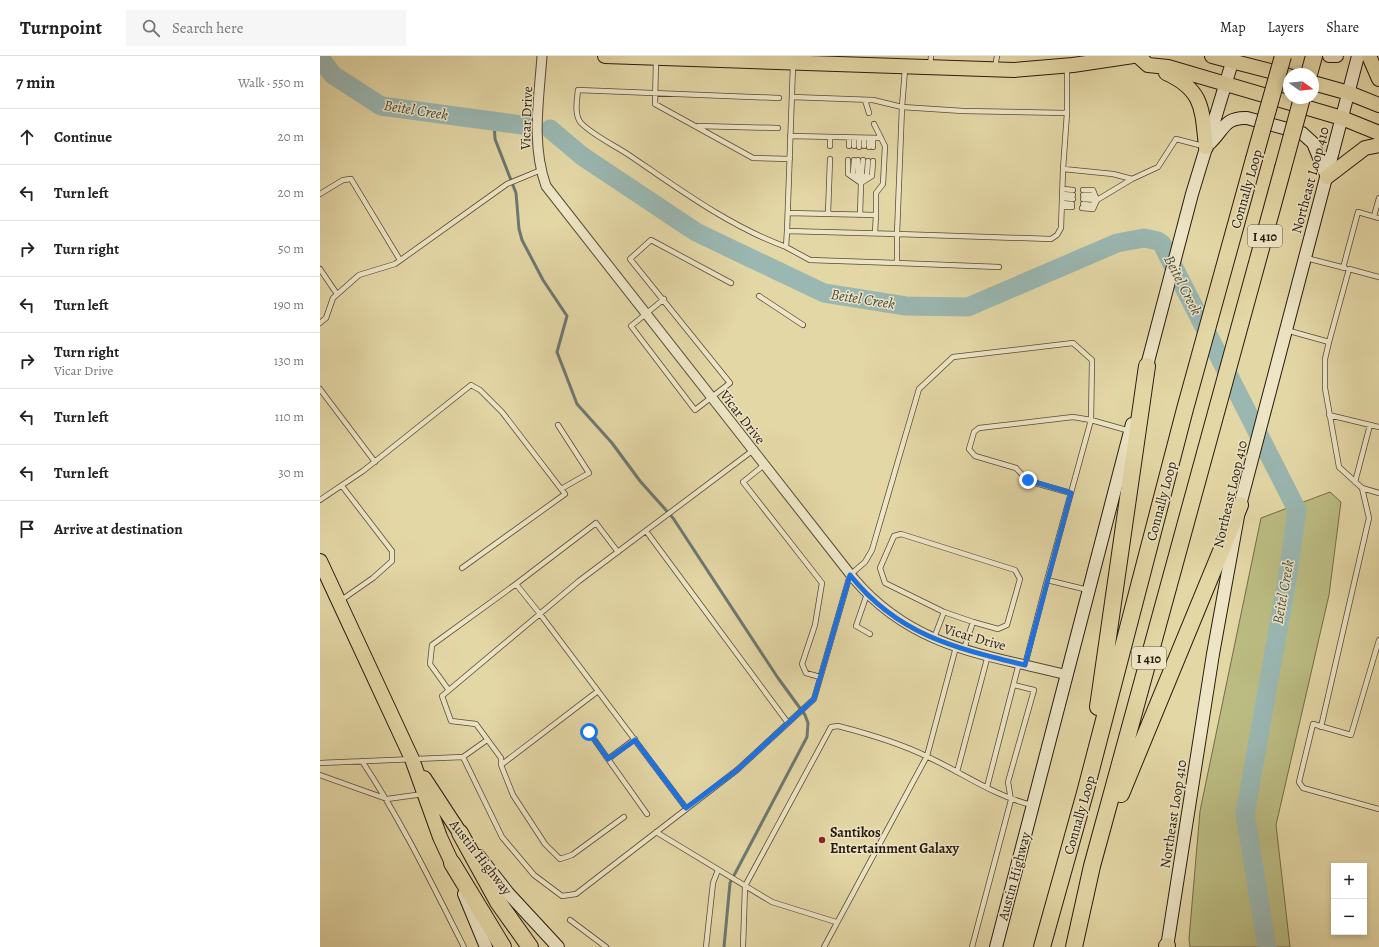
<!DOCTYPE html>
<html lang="en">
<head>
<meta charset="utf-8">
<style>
  body { margin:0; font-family:Alegreya,serif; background:#f6f6f6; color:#222 }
  .controls { position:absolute; right:12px; bottom:12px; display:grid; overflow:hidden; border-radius:0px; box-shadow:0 2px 6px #0003 }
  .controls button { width:36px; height:36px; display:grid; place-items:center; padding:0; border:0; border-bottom:1px solid #e0e0e0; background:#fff; color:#222; font:20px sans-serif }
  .compass { position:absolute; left:963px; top:12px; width:36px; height:36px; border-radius:50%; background:#fff; box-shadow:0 2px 6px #0003; rotate:105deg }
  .stop { position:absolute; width:12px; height:12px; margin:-9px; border:3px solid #1a73e8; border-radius:50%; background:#fff }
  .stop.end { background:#1a73e8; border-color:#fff; box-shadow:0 1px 4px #0008 }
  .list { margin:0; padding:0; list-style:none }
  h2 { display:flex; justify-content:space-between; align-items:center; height:52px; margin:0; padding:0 16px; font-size:17px }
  h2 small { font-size:13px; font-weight:400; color:#767676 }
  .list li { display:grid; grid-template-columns:26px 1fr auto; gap:12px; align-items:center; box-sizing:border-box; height:56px; padding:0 16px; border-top:1px solid #e0e0e0 }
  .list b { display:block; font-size:15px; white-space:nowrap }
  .list p { margin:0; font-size:13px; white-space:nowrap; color:#767676 }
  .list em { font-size:13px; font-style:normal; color:#767676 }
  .icon { flex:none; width:22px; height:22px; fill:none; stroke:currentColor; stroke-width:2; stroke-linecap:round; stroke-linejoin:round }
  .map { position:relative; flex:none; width:1059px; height:891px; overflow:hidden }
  header { display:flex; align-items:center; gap:24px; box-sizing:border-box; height:56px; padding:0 20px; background:#fff; border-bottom:1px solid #e0e0e0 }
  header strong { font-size:19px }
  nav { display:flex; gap:22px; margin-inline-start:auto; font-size:14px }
  .search { width:280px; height:36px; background:#f6f6f6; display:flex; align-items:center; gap:10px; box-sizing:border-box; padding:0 14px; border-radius:0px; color:#767676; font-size:15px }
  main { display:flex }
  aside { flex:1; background:#fff }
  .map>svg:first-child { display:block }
  .green { fill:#bbbc82; stroke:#716c49 }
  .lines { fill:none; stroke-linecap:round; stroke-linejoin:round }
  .stream { stroke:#6c7971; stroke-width:3 }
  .river { stroke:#9ab7b2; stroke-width:19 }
  .service-casing { stroke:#564b36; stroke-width:6 }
  .minor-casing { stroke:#564b36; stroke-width:11 }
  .secondary-casing { stroke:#271c10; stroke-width:14 }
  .primary-casing { stroke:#271c10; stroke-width:16 }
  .motorway-casing { stroke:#271c10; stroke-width:18 }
  .service { stroke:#ede5c5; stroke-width:4.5 }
  .minor { stroke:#ede5c5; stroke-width:9 }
  .secondary { stroke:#ede5c5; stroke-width:12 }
  .primary { stroke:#e4d7a6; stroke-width:14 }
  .motorway { stroke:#e4d7a6; stroke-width:16 }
  .motorway-bridge-casing { stroke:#271c10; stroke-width:18; stroke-linecap:butt }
  .motorway-bridge { stroke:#e4d7a6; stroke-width:16 }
  .route { stroke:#1a73e8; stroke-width:5 }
  .poi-dot { fill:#8f2418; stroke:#ede5c5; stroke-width:1.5 }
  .labels { text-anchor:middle; stroke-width:3; stroke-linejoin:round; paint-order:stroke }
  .shield { fill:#ede5c5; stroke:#625846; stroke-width:1 }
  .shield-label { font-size:13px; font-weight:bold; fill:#271c10 }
  .street-label { font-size:14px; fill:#271c10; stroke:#ede5c5 }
  .poi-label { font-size:14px; font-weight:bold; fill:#271c10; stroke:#ede5c5; text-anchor:start }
  .water-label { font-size:15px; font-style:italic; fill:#4a4a41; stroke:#ede5c5 }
</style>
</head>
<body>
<header>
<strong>Turnpoint</strong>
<div class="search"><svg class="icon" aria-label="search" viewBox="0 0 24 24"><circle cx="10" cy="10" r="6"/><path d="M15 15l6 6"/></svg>Search here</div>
<nav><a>Map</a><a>Layers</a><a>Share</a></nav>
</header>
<main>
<aside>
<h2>7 min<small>Walk · 550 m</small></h2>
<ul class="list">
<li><svg class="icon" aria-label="ahead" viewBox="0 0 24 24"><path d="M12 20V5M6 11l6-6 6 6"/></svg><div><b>Continue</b></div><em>20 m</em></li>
<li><svg class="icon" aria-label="left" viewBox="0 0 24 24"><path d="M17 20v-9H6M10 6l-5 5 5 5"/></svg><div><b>Turn left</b></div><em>20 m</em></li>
<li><svg class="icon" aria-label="right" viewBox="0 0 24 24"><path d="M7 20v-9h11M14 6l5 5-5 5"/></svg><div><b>Turn right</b></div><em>50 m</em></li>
<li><svg class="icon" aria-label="left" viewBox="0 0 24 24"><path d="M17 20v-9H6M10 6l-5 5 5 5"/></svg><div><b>Turn left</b></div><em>190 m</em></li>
<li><svg class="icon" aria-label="right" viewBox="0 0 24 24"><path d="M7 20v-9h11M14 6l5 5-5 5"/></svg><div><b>Turn right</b><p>Vicar Drive</p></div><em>130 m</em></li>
<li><svg class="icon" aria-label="left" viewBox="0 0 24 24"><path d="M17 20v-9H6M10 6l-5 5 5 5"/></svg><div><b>Turn left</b></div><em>110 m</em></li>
<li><svg class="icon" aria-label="left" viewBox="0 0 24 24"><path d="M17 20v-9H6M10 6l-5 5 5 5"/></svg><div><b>Turn left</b></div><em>30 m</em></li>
<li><svg class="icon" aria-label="arrive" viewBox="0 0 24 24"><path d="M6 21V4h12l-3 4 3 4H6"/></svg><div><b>Arrive at destination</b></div></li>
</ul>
</aside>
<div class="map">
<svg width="1059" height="891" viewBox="0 0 1059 891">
  <rect width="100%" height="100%" fill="#e4d7a6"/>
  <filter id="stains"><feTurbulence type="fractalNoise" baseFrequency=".005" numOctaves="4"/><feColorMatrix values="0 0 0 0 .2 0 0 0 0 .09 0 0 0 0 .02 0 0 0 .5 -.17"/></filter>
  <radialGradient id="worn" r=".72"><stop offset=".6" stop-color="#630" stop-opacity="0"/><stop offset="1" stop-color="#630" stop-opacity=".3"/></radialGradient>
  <path class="green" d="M1010 436 1021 446 1009 539 956 769 970 891H870L869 883 880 755 941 462Z"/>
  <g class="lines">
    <path class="stream" d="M174 64 175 83 196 137 199 173 202 184 223 224 247 260 237 296 257 348 292 387 320 425 353 462 458 622 485 659 488 667 487 681 410 827 404 891"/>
    <path class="river" d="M0 2 13 19 61 50 209 70
      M230 73 262 100 376 176 504 237 586 250 648 251 797 187 824 182 838 185 842 188 977 454 968 518 925 758 947 891"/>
    <defs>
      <path id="service" d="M336 4 335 48 433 102 470 103
        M473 9 467 175 577 178V207L679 211
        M610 10 611 0
        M747 11V57L743 113 793 118 812 123 838 111 856 83 883 90
        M675 12 677 0
        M585 13 582 51 643 55 747 57
        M472 41 553 44 582 51 577 178 731 183 737 179 741 172 743 113
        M459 42 258 34C257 44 254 59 261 67 274 80 294 89 309 99 359 133 409 170 466 191L467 175
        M545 44 549 57
        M554 68 565 90 563 128 556 137V159
        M378 70 458 72
        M470 80 561 82
        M510 90V81
        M529 90V82
        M534 90V82
        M544 90V82
        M539 91V82
        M549 91V82
        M553 91V82
        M528 104V118L541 127
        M534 104 533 118 537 122
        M538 104V118L540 123
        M543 124 547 118 548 105
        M541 125 543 104
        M743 133 753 134
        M0 138 23 124 31 123 80 204
        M743 138 753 139
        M763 139H772L776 143
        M743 142 753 143
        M763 143 777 144
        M742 147 752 148
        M763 148 772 149 777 144 812 123
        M742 151H752
        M762 152 773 153 777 144 773 134H763
        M468 157 556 159 555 177
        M508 158 510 103
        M540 159 541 127 552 120 553 105
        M1054 160 1059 142
        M466 191 490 204 577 207
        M986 202 1025 212
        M1023 212 1038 156 1059 162
        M0 213 17 238
        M439 240 483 269
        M344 243 311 270 375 354 410 327 310 203 331 184 411 227
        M0 267 6 262 13 242 39 219 75 208 187 128 221 114
        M966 274 1009 286 1005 303V332L1019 411 1042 432 1059 437
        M1009 286 1029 213 1059 221
        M0 333 55 406
        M1009 359 1059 371
        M238 369 269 417 241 433
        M444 409 423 426 502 527 495 569 482 608 486 617 500 621
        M1035 426 1050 369
        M751 437 708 425 696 412 655 400 649 393 654 376 659 372 753 361 771 364 727 524 768 534
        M0 444 43 415 151 329 160 334 182 356 245 438 142 512
        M326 475 468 667
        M298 496 276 467 196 528 220 558 366 752
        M547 538 536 570 550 578
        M20 545 53 522 72 505V495L22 430
        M624 556 653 566
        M614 582 624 556 565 527 560 512 574 480 581 478 695 514 700 523 687 569 678 573 653 566 644 593
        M1059 584 1031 679 993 668 979 726 983 732 1059 753
        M705 609 727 524
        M128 633 110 608 112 589 196 528
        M278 635 181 709V702L156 668 131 665 122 640 259 525 432 395
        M1001 671 1049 462 1042 432
        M269 676 288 703
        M315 683 288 703 327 758
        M143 701 182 781 214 819 242 840 256 838 417 714 494 643 530 519 545 506 552 494 599 333 633 301 753 287 772 304 771 364 810 375
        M42 705C81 764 112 828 144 891
        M0 707 143 701 167 684
        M181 709 193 739 225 788 240 803 252 799 304 761
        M637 716 668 599
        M0 719 67 743 103 738
        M667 731 699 607
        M336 776 452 846 516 866
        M250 864 286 891
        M386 891 393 827 398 814
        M423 891 425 830 511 671 518 670C549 678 580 687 608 701 643 717 674 740 712 749
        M504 891 607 700 636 591
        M652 891 691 744 688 726 714 634 694 629"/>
      <path id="minor" d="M222 0C219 43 211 88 226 130L534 523C593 592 664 598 747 619"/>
      <path id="secondary" d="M1009 0H1017
        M890 87C904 74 904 61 927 62L982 77 993 87 1007 121
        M825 317 872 138 914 0
        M159 800 188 837 238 891
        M144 838 166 891
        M676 891 812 368
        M847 891 893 598 920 449 1038 0"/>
      <path id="primary" d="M285 0 694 14 753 9 813 0
        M818 0 828 9 848 11 1022 62 1059 77
        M892 0 969 20
        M1049 0 1059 23
        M846 17C884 34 882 54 886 91
        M993 27 1029 37 1059 49
        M1007 121 1045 92 1059 89
        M0 505 92 703 120 781 132 807
        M104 722 140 777"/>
      <path id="motorway" d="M989 18 994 0
        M778 651 827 310
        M801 738 920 449
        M140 777 178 846 210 891
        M132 807 183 891
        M722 891 765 737 865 353 934 103
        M754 891 772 810 963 112
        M847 891V890"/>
    </defs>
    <use href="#service" class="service-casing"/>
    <use href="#minor" class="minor-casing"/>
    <use href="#secondary" class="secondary-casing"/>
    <use href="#primary" class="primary-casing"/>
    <use href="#motorway" class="motorway-casing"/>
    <use href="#service" class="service"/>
    <use href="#minor" class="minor"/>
    <use href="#secondary" class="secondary"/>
    <use href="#primary" class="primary"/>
    <use href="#motorway" class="motorway"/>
    <defs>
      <path id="motorway-bridge" d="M934 103 963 0
        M963 112 982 42"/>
    </defs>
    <use href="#motorway-bridge" class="motorway-bridge-casing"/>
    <use href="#motorway-bridge" class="motorway-bridge"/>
  </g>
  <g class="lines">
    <path class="route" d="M269 676 288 703 315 684 366 752 417 714 494 643 530 519C578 579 634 592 705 609L751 437 708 424"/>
  </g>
  <circle class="poi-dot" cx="502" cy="784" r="4"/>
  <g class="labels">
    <g class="shield">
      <rect x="928" y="169" width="34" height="22" rx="3"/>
      <rect x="812" y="591" width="34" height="22" rx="3"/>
    </g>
    <g class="shield-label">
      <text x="945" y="185">I 410</text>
      <text x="829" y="607">I 410</text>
    </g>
    <g class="street-label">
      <text transform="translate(206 62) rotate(-88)" y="5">Vicar Drive</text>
      <text transform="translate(990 124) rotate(-75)" y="5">Northeast Loop 410</text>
      <text transform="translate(926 133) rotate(-74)" y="5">Connally Loop</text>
      <text transform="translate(423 361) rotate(52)" y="5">Vicar Drive</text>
      <text transform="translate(910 438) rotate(-77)" y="5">Northeast Loop 410</text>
      <text transform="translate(841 445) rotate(-75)" y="5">Connally Loop</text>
      <text transform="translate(655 581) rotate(16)" y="5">Vicar Drive</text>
      <text transform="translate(853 758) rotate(-81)" y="5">Northeast Loop 410</text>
      <text transform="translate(759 759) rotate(-74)" y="5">Connally Loop</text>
      <text transform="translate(161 801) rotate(52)" y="5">Austin Highway</text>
      <text transform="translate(694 820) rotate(-75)" y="5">Austin Highway</text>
    </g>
    <g class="poi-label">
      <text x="510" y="781">Santikos<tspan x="510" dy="16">Entertainment Galaxy</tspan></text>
    </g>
    <g class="water-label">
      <text transform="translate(96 54) rotate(9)" y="5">Beitel Creek</text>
      <text transform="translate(863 229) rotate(63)" y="5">Beitel Creek</text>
      <text transform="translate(543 243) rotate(9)" y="5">Beitel Creek</text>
      <text transform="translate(963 536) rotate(-80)" y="5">Beitel Creek</text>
    </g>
  </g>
  <rect width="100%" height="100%" filter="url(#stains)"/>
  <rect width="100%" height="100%" fill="url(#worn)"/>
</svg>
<div class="controls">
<button>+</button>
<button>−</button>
</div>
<svg class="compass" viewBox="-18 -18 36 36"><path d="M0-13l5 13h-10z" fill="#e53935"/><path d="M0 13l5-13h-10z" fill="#767676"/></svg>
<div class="stop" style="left:269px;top:676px"></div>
<div class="stop end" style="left:708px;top:424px"></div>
</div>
</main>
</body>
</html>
